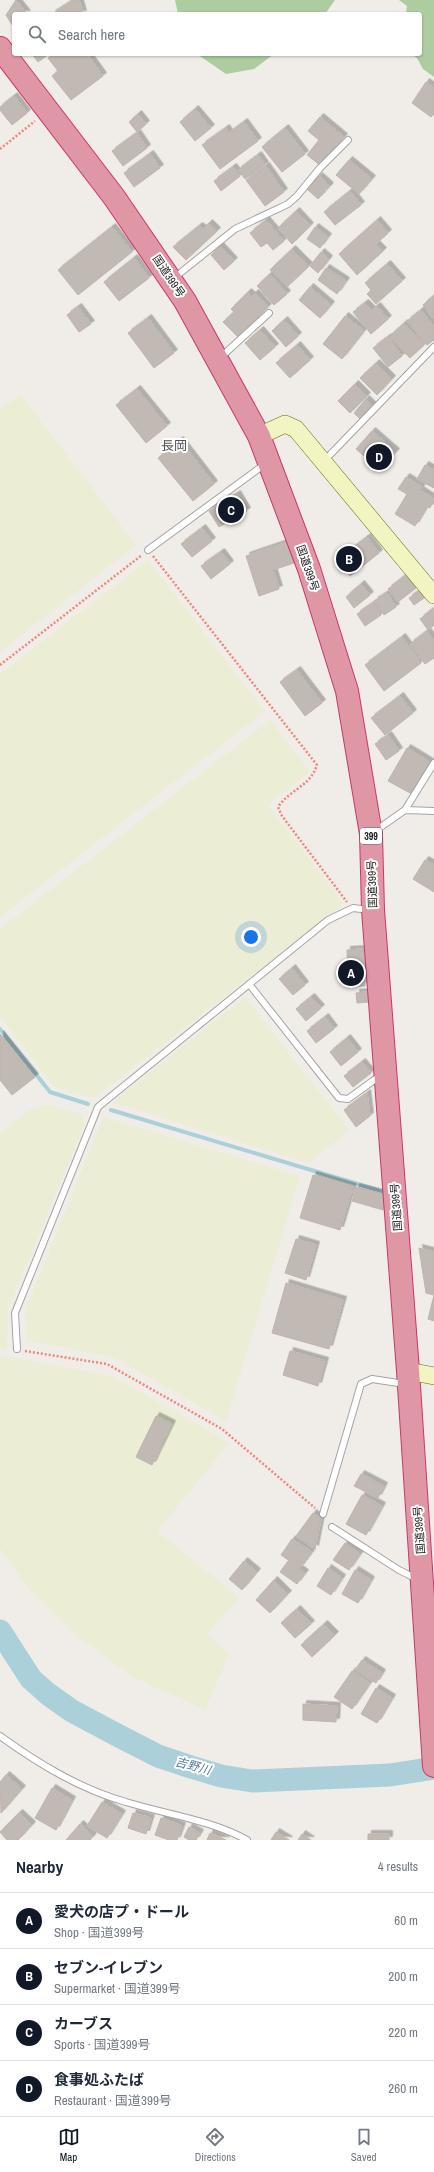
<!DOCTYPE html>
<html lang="en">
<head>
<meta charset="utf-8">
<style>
  body { margin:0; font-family:"Archivo Narrow","Noto Sans JP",sans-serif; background:#f2f2f3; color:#1f2937 }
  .you { position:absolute; left:251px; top:937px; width:14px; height:14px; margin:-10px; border:3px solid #fff; border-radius:50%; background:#1a73e8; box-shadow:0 0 0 6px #1a73e833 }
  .badge { display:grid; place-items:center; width:26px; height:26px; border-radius:50%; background:#111827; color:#fff; font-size:13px; font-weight:700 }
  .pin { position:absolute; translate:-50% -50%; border:2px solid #fff; box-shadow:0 1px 4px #0006 }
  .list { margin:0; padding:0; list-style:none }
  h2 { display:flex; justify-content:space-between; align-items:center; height:52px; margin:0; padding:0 16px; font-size:17px }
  h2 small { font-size:13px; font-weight:400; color:#747a83 }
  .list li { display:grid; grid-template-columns:26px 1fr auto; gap:12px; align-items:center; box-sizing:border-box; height:56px; padding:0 16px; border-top:1px solid #e0e1e3 }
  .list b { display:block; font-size:15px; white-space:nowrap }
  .list p { margin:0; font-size:13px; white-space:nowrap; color:#747a83 }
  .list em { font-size:13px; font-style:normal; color:#747a83 }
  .icon { flex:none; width:22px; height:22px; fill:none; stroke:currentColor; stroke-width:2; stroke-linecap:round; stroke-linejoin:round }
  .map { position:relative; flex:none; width:434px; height:1840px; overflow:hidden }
  .search { position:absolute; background:#fff; box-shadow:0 1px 3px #0004; left:12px; right:12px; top:12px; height:44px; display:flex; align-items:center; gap:10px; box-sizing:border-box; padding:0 14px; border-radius:4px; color:#747a83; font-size:15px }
  .sheet { height:276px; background:#fff }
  nav { display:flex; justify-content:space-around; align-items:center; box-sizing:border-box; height:56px; border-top:1px solid #e0e1e3; background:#fff; font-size:11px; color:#747a83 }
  nav a { display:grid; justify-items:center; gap:2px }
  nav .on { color:#111827 }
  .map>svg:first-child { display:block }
  .farmland { fill:#ebedd5 }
  .forest { fill:#adcca0 }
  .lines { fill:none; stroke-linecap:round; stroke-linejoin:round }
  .stream { stroke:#acd0da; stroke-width:4 }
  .river { stroke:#acd0da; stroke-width:23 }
  .building { fill:#c0b9b4; stroke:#c0b4ab; filter:url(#shadow) }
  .lane-casing { stroke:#a4a4a4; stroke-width:8 }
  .secondary-casing { stroke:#66700f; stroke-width:18 }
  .highway-casing { stroke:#cc366b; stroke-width:24 }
  .path { stroke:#ee867a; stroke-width:2.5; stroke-dasharray:2 2; stroke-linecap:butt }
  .lane { stroke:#fff; stroke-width:6 }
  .secondary { stroke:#f2f5c1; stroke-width:17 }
  .highway { stroke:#e097a5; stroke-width:22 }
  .labels { text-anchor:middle; stroke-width:4; stroke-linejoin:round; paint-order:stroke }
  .shield { fill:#fff; stroke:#636363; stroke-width:1 }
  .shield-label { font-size:10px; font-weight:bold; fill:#202020 }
  .street-label { font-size:11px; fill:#202020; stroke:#fff }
  .water-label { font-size:12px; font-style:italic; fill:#517aa1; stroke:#fff }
  .quarter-label { font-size:13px; fill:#535353; stroke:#fff }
</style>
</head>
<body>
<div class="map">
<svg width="434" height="1840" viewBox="0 0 434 1840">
  <defs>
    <filter id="shadow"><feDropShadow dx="3.5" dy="-3.5" stdDeviation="0" flood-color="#0004"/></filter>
  </defs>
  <rect width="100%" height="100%" fill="#f0ede8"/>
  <path class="farmland" d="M20 394 136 545 0 652V410Z
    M148 560 265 711 0 917V674Z
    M270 720 310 772 268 805 344 904 94 1098 54 1087 0 1017V929Z
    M245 997 349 1130 309 1163 112 1102Z
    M47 1105 82 1114 84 1126 8 1310 7 1350 0 1348V1132L33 1108Z
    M103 1117 300 1176 226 1421 115 1358 26 1340 25 1311Z
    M0 1355 112 1376 218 1436 229 1444 157 1531 239 1598 207 1634 229 1655 205 1710 133 1677 76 1635 27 1587 0 1548Z"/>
  <path class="forest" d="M175 0H335L325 14H178Z
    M399 0H434V77L423 69 417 58 411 54H420V14H406L407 6Z
    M197 54H274L254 69 226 74Z"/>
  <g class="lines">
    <path class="stream" d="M0 1029 50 1092 88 1104
      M111 1110 381 1191"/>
    <path class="river" d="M0 1631 31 1679 48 1694 72 1711 119 1736 158 1756 191 1767 221 1776 252 1781 390 1775 434 1768"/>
  </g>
  <path class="building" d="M16 0 27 14H14V28L6 15Z
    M74 0H79L83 14H52Z
    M32 54H49L38 62Z
    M54 54H87L103 76 71 100 52 76 58 71 48 58Z
    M426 82 434 88V114L431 117 412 103Z
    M14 96 27 113 12 125 0 110V107Z
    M195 109 211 128 195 141 180 122Z
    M138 114 146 124 137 132 129 122Z
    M320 117 344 137 320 165 307 155 319 140 308 131Z
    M244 122 258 141 220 169 202 145 226 128 229 133Z
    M285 128 305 154 282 172 262 147Z
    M137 133 147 148 123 166 112 151Z
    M150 154 160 168 134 187 124 173Z
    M258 155 265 165 245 179 238 170Z
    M349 160 372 179 359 194 336 175Z
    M266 166 284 192 265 206 246 180Z
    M233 167 240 176 221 191 214 181Z
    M319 176 330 186 318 199 307 189Z
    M350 191 361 205 335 225 324 212Z
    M296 211 310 226 292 244 278 228Z
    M266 220 284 241 273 250 267 243 261 247 250 233Z
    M377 220 388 233 376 244 383 251 357 275 339 254Z
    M209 223 217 231 186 260 173 247 199 226 203 229Z
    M112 227 132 252 78 295 58 270Z
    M315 227 328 237 320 248 307 239Z
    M220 246 234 261 224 270 211 255Z
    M292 249 309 266 287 287 270 270Z
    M321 252 329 259 318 273 310 266Z
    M134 258 149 278 119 301 104 282Z
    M387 264 402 281 376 304 367 294 371 290 365 283Z
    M326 268 346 281 337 294 318 280Z
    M270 274 287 294 274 305 257 286Z
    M310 287 331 305 320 318 299 300Z
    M248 292 252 296 255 293 268 307 238 337 223 322 234 312 231 309Z
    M434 295V319L423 305Z
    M365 303 372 310 377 306 388 319 371 334 353 312Z
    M78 307 91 324 79 332 67 315Z
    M421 310 434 327V340L427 345 407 321Z
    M345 316 364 331 342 359 323 344Z
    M148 318 174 353 154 368 128 333Z
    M284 320 298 336 286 347 272 331Z
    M404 323 425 344 410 358 389 337Z
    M260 330 275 347 260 360 245 343Z
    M388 337 402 356 388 367 373 348Z
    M297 345 310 360 290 378 276 363Z
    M376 363 392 379 377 395 360 378Z
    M355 384 367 396 350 413 338 401Z
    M137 389 167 426 146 443 116 405Z
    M366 399 373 406 360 419 354 413Z
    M372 431 396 452 380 470 356 449Z
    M180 440 214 484 193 501 158 458Z
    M425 465 434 470V488L417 479Z
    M406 477 422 487 420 490 434 499 430 508 427 506 415 526 395 514 407 494 398 489Z
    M237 494 247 511 219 527 209 511Z
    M202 528 212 541 192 557 181 544Z
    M367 537 379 553 350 576 337 560Z
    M287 542 294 563 273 570 279 589 259 596 246 556Z
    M221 552 230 564 211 579 201 566Z
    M406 575 416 588 398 602 388 589Z
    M361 584 370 595 354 608 346 597Z
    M422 589 427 596 414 605 409 598Z
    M387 593 396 607 384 615 374 601Z
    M373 603 381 615 365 626 357 614Z
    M434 608V625L428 630 420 619Z
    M427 631 434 641V658L425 664 410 644Z
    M402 637 421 663 384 691 365 665Z
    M297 670 322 703 305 716 280 682Z
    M400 696 413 713 385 735 371 718Z
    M388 735 399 751 386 760 375 744Z
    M407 748 430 762 412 794 388 781Z
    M425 860 434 865V892L413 879Z
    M364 949 365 986H348L347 950Z
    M292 968 305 985 293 995 279 979Z
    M368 992 369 1002 357 1003 356 993Z
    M311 997 321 1008 306 1021 296 1009Z
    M325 1017 334 1029 316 1043 307 1031Z
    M0 1034 35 1077 12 1095 0 1080Z
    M347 1038 358 1052 341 1066 330 1052Z
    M362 1062 371 1073 353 1087 344 1076Z
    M367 1093 370 1116 356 1127 344 1110Z
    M313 1175 353 1187 340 1230 300 1218Z
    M356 1187 387 1195 383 1210 352 1201Z
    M296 1239 316 1245 306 1280 285 1273Z
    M419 1248 434 1252V1295L426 1293Z
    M286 1283 343 1300 329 1349 272 1333Z
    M434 1295V1321L428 1319Z
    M290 1351 325 1361 318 1386 283 1375Z
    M156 1416 172 1424 152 1465 136 1457Z
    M361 1474 384 1486 378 1498 354 1486Z
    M362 1495 382 1506 366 1535 346 1524Z
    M313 1513 321 1519 315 1549 296 1536Z
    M292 1539 312 1552 300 1568 281 1555Z
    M345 1543 360 1554 349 1570 333 1560Z
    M244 1561 257 1572 242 1590 229 1579Z
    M288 1561 305 1573 297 1584 280 1572Z
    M328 1568 342 1578 331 1595 317 1586Z
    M355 1570 371 1580 358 1603 342 1594Z
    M274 1580 288 1594 270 1613 256 1600Z
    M297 1609 311 1624 295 1638 281 1623Z
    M324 1624 335 1635 312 1657 301 1645Z
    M362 1660 382 1673 376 1683 355 1670Z
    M352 1671 370 1683 352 1709 334 1697Z
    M376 1688 392 1698 377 1723 361 1714Z
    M303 1704 337 1706 336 1722 303 1720Z
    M6 1775 22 1789 1 1813 0 1782Z
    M52 1788 72 1800 56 1830 35 1818Z
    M102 1802 122 1814 107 1838 87 1826Z
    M19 1813 32 1825 18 1840H7L0 1832Z
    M133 1813 151 1818 146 1834 128 1828Z
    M161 1818 182 1826 177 1840H169L155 1835Z
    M80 1824 93 1836 90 1840H66Z
    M189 1827 200 1833 196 1840H189L184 1837Z
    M276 1832 289 1840H271Z
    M210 1833 226 1840H207Z
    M302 1834 311 1840H298Z
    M368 1834H389V1840H368Z"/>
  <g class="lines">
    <defs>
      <path id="lane" d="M174 278 235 229 288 204 297 196 320 168 348 140
        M220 358 269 313
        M324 461 434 347
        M148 550 265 464
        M405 810 434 811
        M375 831 405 810 434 763
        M249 984 339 1098 348 1099 381 1075
        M17 1349 15 1313 98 1107 328 920 353 908 370 910
        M323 1514 361 1384 372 1379 405 1384
        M332 1527 399 1570 417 1579
        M0 1736C39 1764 80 1789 126 1802 165 1814 211 1820 247 1840"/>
      <path id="secondary" d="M259 436 285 424 296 429 434 595
        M408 1371 434 1376"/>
      <path id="highway" d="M0 48 114 197 185 301 259 436 309 569 347 691 371 834 373 910 408 1371 434 1766"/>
    </defs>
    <use href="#lane" class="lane-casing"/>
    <use href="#secondary" class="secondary-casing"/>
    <use href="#highway" class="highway-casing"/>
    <path class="path" d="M0 149 35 121
      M153 556 317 765C310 787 290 789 278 807L282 816 347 902
      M0 665 142 555
      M25 1351 107 1364 222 1429 315 1508"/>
    <use href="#lane" class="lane"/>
    <use href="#secondary" class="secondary"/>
    <use href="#highway" class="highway"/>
  </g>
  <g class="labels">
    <rect class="shield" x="360" y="828" width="22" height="16" rx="3"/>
    <g class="shield-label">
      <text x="371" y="840">399</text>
    </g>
    <g class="street-label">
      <text transform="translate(169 276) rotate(56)" y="4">国道399号</text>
      <text transform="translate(308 568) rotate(71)" y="4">国道399号</text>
      <text transform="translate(372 884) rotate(-92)" y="4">国道399号</text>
      <text transform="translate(396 1207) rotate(-94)" y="4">国道399号</text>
      <text transform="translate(419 1530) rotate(-94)" y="4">国道399号</text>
    </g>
    <g class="water-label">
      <text transform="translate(193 1766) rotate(15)" y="4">吉野川</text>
    </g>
    <g class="quarter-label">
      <text x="174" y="450">長岡</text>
    </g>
  </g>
</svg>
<div class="you"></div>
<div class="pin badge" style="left:351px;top:973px">A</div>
<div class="pin badge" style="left:349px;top:559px">B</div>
<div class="pin badge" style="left:231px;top:510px">C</div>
<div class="pin badge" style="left:379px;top:457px">D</div>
<div class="search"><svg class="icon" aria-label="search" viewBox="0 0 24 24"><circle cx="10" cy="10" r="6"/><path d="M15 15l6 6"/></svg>Search here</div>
</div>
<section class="sheet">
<h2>Nearby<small>4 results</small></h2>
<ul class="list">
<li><span class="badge">A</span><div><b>愛犬の店プ・ドール</b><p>Shop · 国道399号</p></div><em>60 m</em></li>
<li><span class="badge">B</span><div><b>セブン-イレブン</b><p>Supermarket · 国道399号</p></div><em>200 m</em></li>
<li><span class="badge">C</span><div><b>カーブス</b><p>Sports · 国道399号</p></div><em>220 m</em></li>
<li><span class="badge">D</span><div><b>食事処ふたば</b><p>Restaurant · 国道399号</p></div><em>260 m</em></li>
</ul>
</section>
<nav>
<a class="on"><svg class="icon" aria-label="map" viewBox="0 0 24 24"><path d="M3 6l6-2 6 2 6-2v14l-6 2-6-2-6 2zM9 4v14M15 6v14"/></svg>Map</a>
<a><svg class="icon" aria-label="directions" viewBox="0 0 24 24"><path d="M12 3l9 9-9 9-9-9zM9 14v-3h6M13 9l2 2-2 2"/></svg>Directions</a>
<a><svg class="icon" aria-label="saved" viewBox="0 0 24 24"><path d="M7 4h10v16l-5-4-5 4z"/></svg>Saved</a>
</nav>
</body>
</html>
